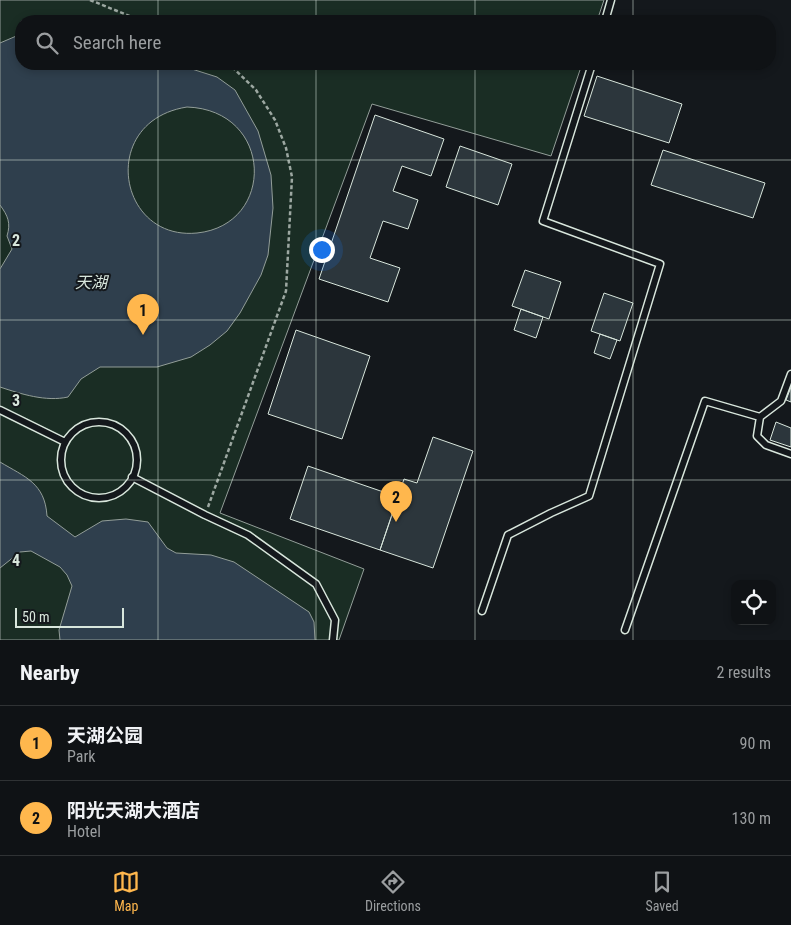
<!DOCTYPE html>
<html lang="en">
<head>
<meta charset="utf-8">
<style>
  body { margin:0; font-family:"Roboto Condensed","Noto Sans SC",sans-serif; background:#181b1e; color:#f1f3f6 }
  .controls { position:absolute; right:15px; bottom:15px; display:grid; overflow:hidden; border-radius:10px; box-shadow:0 2px 8px #0003 }
  .controls button { width:45px; height:45px; display:grid; place-items:center; padding:0; border:0; border-bottom:1px solid #2f3234; background:#0f1215; color:#f1f3f6; font:25px sans-serif }
  .scale { position:absolute; left:15px; bottom:12px; width:109px; box-sizing:border-box; padding-left:5px; border:2px solid #d8e6dc; border-top:0; font-size:14px; line-height:18px; white-space:nowrap; color:#d8e6dc; -webkit-text-stroke:4px #14181c; paint-order:stroke }
  .you { position:absolute; left:321px; top:249px; width:18px; height:18px; margin:-12px; border:4px solid #fff; border-radius:50%; background:#1a73e8; box-shadow:0 0 0 8px #1a73e833 }
  .badge { display:grid; place-items:center; width:32px; height:32px; border-radius:50%; background:#ffb74d; color:#111; font-size:16px; font-weight:700 }
  .pin { position:absolute; translate:-50% -41px; filter:drop-shadow(0 1px 2px #0008) }
  .pin::after { content:''; position:absolute; top:26px; width:18px; height:15px; background:inherit; clip-path:polygon(0 0,100% 0,50% 100%) }
  .list { margin:0; padding:0; list-style:none }
  h2 { display:flex; justify-content:space-between; align-items:center; height:65px; margin:0; padding:0 20px; font-size:21px }
  h2 small { font-size:16px; font-weight:400; color:#9b9ea0 }
  .list li { display:grid; grid-template-columns:32px 1fr auto; gap:15px; align-items:center; box-sizing:border-box; height:75px; padding:0 20px; border-top:1px solid #2f3234 }
  .list b { display:block; font-size:19px; white-space:nowrap }
  .list p { margin:0; font-size:16px; white-space:nowrap; color:#9b9ea0 }
  .list em { font-size:16px; font-style:normal; color:#9b9ea0 }
  .icon { flex:none; width:28px; height:28px; fill:none; stroke:currentColor; stroke-width:2; stroke-linecap:round; stroke-linejoin:round }
  .map { position:relative; flex:none; width:791px; height:640px; overflow:hidden }
  .search { position:absolute; background:#0f1215; box-shadow:0 2px 8px #0003; left:15px; right:15px; top:15px; height:55px; display:flex; align-items:center; gap:12px; box-sizing:border-box; padding:0 18px; border-radius:20px; color:#9b9ea0; font-size:19px }
  .sheet { height:215px; background:#0f1215 }
  nav { display:flex; justify-content:space-around; align-items:center; box-sizing:border-box; height:70px; border-top:1px solid #2f3234; background:#0f1215; font-size:14px; color:#9b9ea0 }
  nav a { display:grid; justify-items:center; gap:2px }
  nav .on { color:#ffb74d }
  .map>svg:first-child { display:block }
  .green { fill:#1a2d24; stroke:#939e99 }
  .water { fill:#2f3f4d; stroke:#939e99; fill-rule:evenodd }
  .building { fill:#2c363c; stroke:#d8e6dc }
  .lines { fill:none; stroke-linecap:round; stroke-linejoin:round }
  .lane-casing { stroke:#d8e6dc; stroke-width:9 }
  .path { stroke:#9da8a2; stroke-width:2.5; stroke-dasharray:4 2.5; stroke-linecap:butt }
  .lane { stroke:#14181c; stroke-width:6 }
  .grid { fill:none; stroke:#d8e6dc; stroke-width:1; stroke-opacity:0.55 }
  .labels { text-anchor:middle; stroke-width:4; stroke-linejoin:round; paint-order:stroke }
  .water-label { font-size:16px; font-style:italic; fill:#d8e6dc; stroke:#14181c }
  .grid-label { font-size:16px; text-anchor:middle; font-weight:bold; fill:#d8e6dc; stroke:#14181c; stroke-width:4; stroke-linejoin:round; paint-order:stroke }
</style>
</head>
<body>
<div class="map">
<svg width="791" height="640" viewBox="0 0 791 640">
  <rect width="100%" height="100%" fill="#14181c"/>
  <path class="green" d="M0 0H604L597 21H21V64H582L551 156 372 104 220 513 364 569 339 640H0Z"/>
  <path class="water" d="M21 34V64H176L217 77 235 90 258 131 271 175 273 208 268 255 261 275 240 313 227 331 210 345 191 357 157 367H100L81 379 68 397C46 402 21 394 0 387V269L12 249 7 236C11 223 8 216 0 205V43ZM187 107C274 110 276 225 197 233 117 241 98 121 187 107Z
    M0 462C25 477 45 483 47 516L75 537 102 521 126 519 148 522 167 548 176 553 211 555 234 562 309 612 314 622 315 640H60L59 630 72 586 67 575 60 567 31 551 20 552 0 568Z"/>
  <path class="building" d="M597 76 682 104 669 143 584 116Z
    M375 115 444 139 431 176 402 166 393 191 418 200 408 229 383 221 370 258 400 268 388 302 319 279Z
    M460 146 512 164 498 205 446 187Z
    M663 150 765 183 753 218 651 185Z
    M525 270 561 282 549 319 512 306Z
    M604 293 633 303 620 341 591 331Z
    M521 309 543 317 536 338 514 330Z
    M296 330 370 356 342 439 268 414Z
    M600 334 617 340 610 359 594 353Z
    M791 387V402L786 400Z
    M776 422 791 428V447L770 440Z
    M433 437 473 451 433 568 380 550 404 479 417 483Z
    M308 466 398 497 380 550 290 519Z"/>
  <g class="lines">
    <defs>
      <path id="lane" d="M605 21 611 0
        M0 410 65 442
        M760 417 757 436 766 445 791 454
        M61 460a38 38 0 1 1 76 0a38 38 0 1 1-76 0Z
        M132 477 205 515 248 535 316 584 335 620 333 640
        M482 611 508 535 551 513 589 496 660 264 543 221 592 64
        M625 630 705 401 760 417 781 401 791 374"/>
    </defs>
    <use href="#lane" class="lane-casing"/>
    <path class="path" d="M90 0 142 21
      M208 507 286 291 292 177 286 148 275 120 256 90 229 64"/>
    <use href="#lane" class="lane"/>
  </g>
  <path class="grid" d="M158 0V21M316 0V21M475 0V21M633 0V21M158 64V640M316 64V640M475 64V640M633 64V640M0 160H791M0 320H791M0 480H791"/>
  <g class="labels">
    <g class="water-label">
      <text x="91" y="288">天湖</text>
    </g>
  </g>
  <g class="grid-label">
    <text x="16" y="246">2</text>
    <text x="16" y="406">3</text>
    <text x="16" y="566">4</text>
  </g>
</svg>
<div class="controls">
<button><svg class="icon" aria-label="locate" viewBox="0 0 24 24"><circle cx="12" cy="12" r="6"/><path d="M12 2v4M12 18v4M2 12h4M18 12h4"/></svg></button>
</div>
<div class="scale">50 m</div>
<div class="you"></div>
<div class="pin badge" style="left:143px;top:335px">1</div>
<div class="pin badge" style="left:396px;top:522px">2</div>
<div class="search"><svg class="icon" aria-label="search" viewBox="0 0 24 24"><circle cx="10" cy="10" r="6"/><path d="M15 15l6 6"/></svg>Search here</div>
</div>
<section class="sheet">
<h2>Nearby<small>2 results</small></h2>
<ul class="list">
<li><span class="badge">1</span><div><b>天湖公园</b><p>Park</p></div><em>90 m</em></li>
<li><span class="badge">2</span><div><b>阳光天湖大酒店</b><p>Hotel</p></div><em>130 m</em></li>
</ul>
</section>
<nav>
<a class="on"><svg class="icon" aria-label="map" viewBox="0 0 24 24"><path d="M3 6l6-2 6 2 6-2v14l-6 2-6-2-6 2zM9 4v14M15 6v14"/></svg>Map</a>
<a><svg class="icon" aria-label="directions" viewBox="0 0 24 24"><path d="M12 3l9 9-9 9-9-9zM9 14v-3h6M13 9l2 2-2 2"/></svg>Directions</a>
<a><svg class="icon" aria-label="saved" viewBox="0 0 24 24"><path d="M7 4h10v16l-5-4-5 4z"/></svg>Saved</a>
</nav>
</body>
</html>
